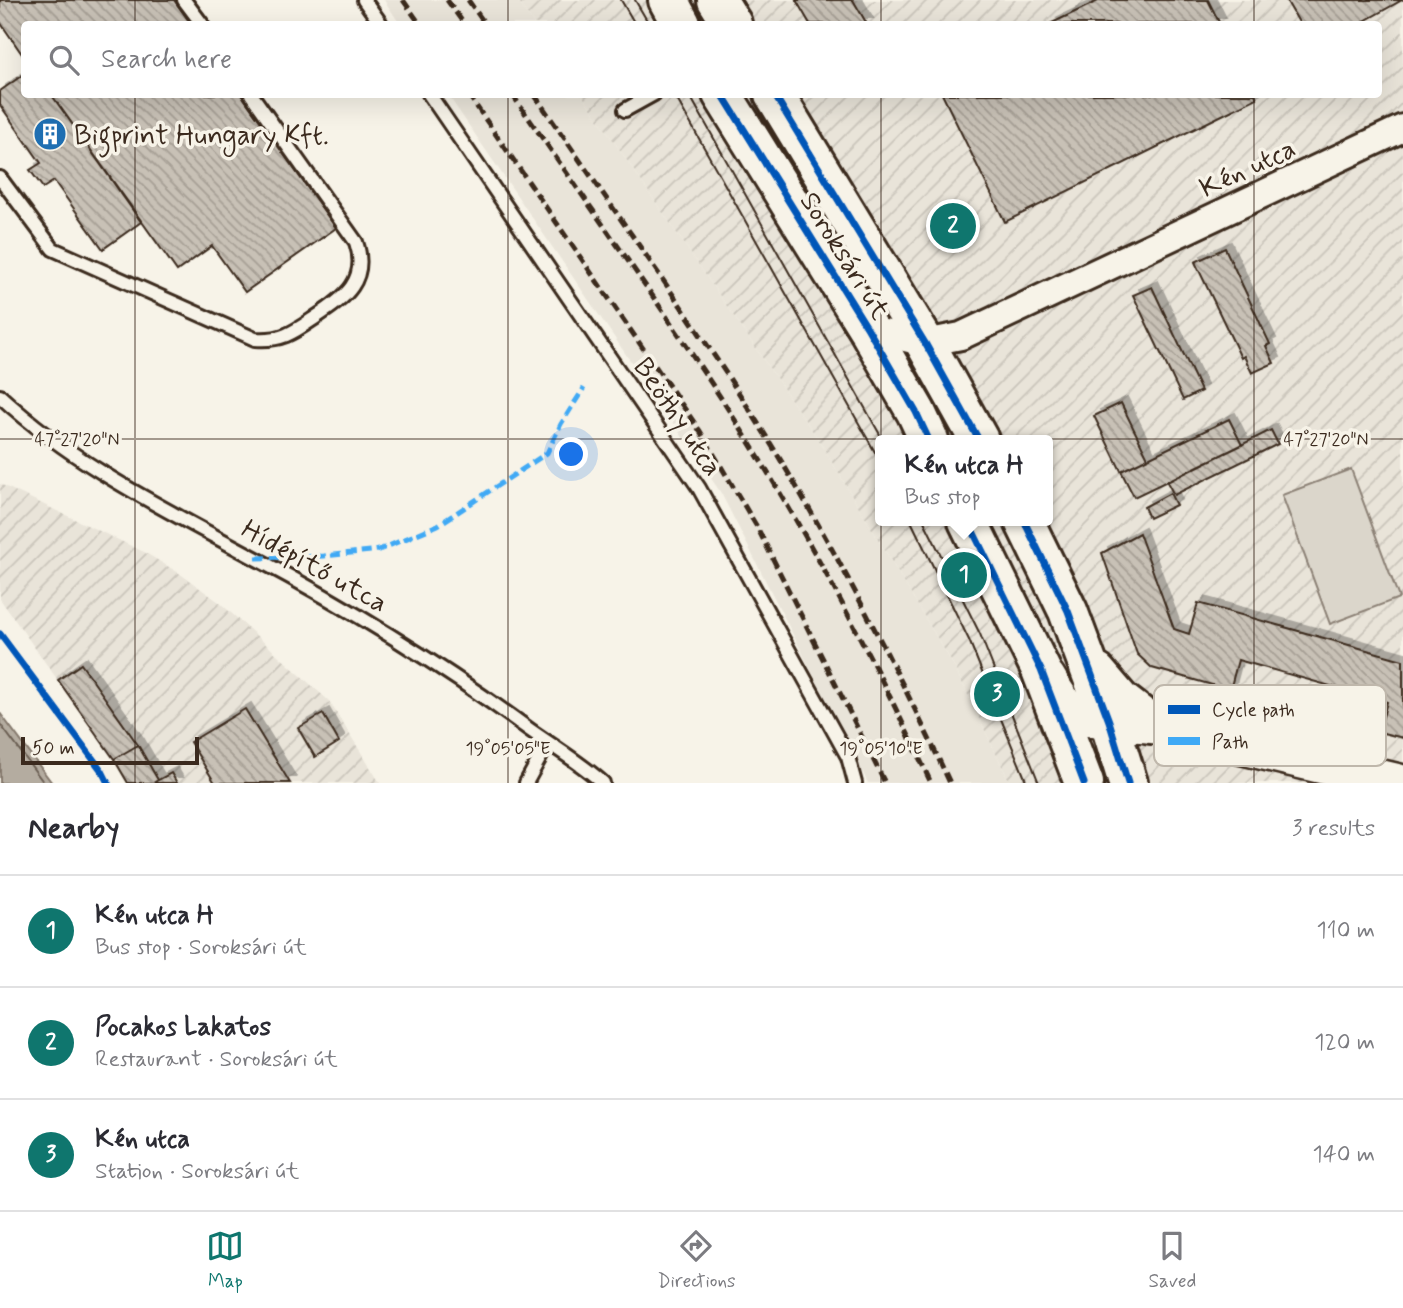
<!DOCTYPE html>
<html lang="en">
<head>
<meta charset="utf-8">
<style>
  body { margin:0; font-family:Mynerve,sans-serif; background:#f7f7f7; color:#2b2b33 }
  .scale { position:absolute; left:21px; bottom:18px; width:178px; box-sizing:border-box; padding-left:7px; border:4px solid #3b2a1e; border-top:0; font-size:19px; line-height:24px; white-space:nowrap; color:#3b2a1e; -webkit-text-stroke:5px #f7f3e8; paint-order:stroke }
  .you { position:absolute; left:572px; top:455px; width:24px; height:24px; margin:-18px; border:5px solid #fff; border-radius:50%; background:#1a73e8; box-shadow:0 0 0 10px #1a73e833 }
  .badge { display:grid; place-items:center; width:46px; height:46px; border-radius:50%; background:#0f766e; color:#fff; font-size:23px; font-weight:700 }
  .pin { position:absolute; translate:-50% -50%; border:4px solid #fff; box-shadow:0 2px 7px #0006 }
  .popup { position:absolute; left:875px; top:435px; width:178px; height:91px; box-sizing:border-box; display:grid; place-content:center; border-radius:7px; background:#fff; filter:drop-shadow(0 2px 5px #0005); font-size:23px; white-space:nowrap; color:#7c7c81 }
  .popup b { font-size:26px; color:#2b2b33 }
  .popup::after { content:''; position:absolute; left:50%; top:100%; margin-left:-14px; border:14px solid transparent; border-top-color:#fff }
  .list { margin:0; padding:0; list-style:none }
  h2 { display:flex; justify-content:space-between; align-items:center; height:91px; margin:0; padding:0 28px; font-size:30px }
  h2 small { font-size:23px; font-weight:400; color:#7c7c81 }
  .list li { display:grid; grid-template-columns:46px 1fr auto; gap:21px; align-items:center; box-sizing:border-box; height:112px; padding:0 28px; border-top:2px solid #e1e1e2 }
  .list b { display:block; font-size:26px; white-space:nowrap }
  .list p { margin:0; font-size:23px; white-space:nowrap; color:#7c7c81 }
  .list em { font-size:23px; font-style:normal; color:#7c7c81 }
  .icon { flex:none; width:38px; height:38px; fill:none; stroke:currentColor; stroke-width:2; stroke-linecap:round; stroke-linejoin:round }
  .map { position:relative; flex:none; width:1403px; height:783px; overflow:hidden }
  .search { position:absolute; background:#fff; box-shadow:0 7px 28px #0002; left:21px; right:21px; top:21px; height:77px; display:flex; align-items:center; gap:18px; box-sizing:border-box; padding:0 24px; border-radius:7px; color:#7c7c81; font-size:26px }
  .sheet { height:427px; background:#fff }
  nav { display:flex; justify-content:space-around; align-items:center; box-sizing:border-box; height:98px; border-top:2px solid #e1e1e2; background:#fff; font-size:19px; color:#7c7c81 }
  nav a { display:grid; justify-items:center; gap:4px }
  nav .on { color:#0f766e }
  .map>svg:first-child { display:block }
  .built { fill:#e9e4d9 }
  .industrial { fill:url(#industrial-furrows); fill-rule:evenodd }
  .park { fill:#dbd6cb; stroke:#8b8074; stroke-width:2 }
  .water { fill:#b4aca0; stroke:#84786c; stroke-width:2 }
  .lines { fill:none; stroke-linecap:round; stroke-linejoin:round }
  .shore { stroke:#6b5e52; stroke-width:2 }
  .building { fill:url(#building-back-hatch); stroke:#3b2a1e; stroke-width:2; filter:url(#shadow) }
  .lane-casing { stroke:#3b2a1e; stroke-width:18 }
  .street-casing { stroke:#3b2a1e; stroke-width:32 }
  .secondary-casing { stroke:#3b2a1e; stroke-width:42 }
  .primary-casing { stroke:#3b2a1e; stroke-width:44 }
  .lane { stroke:#f7f3e8; stroke-width:12 }
  .street { stroke:#f7f3e8; stroke-width:26 }
  .secondary { stroke:#f7f3e8; stroke-width:37 }
  .primary { stroke:#f7f3e8; stroke-width:38 }
  .tram { stroke:#3b2a1e; stroke-width:2 }
  .rail { stroke:#3b2a1e; stroke-width:5; stroke-dasharray:10 5; stroke-linecap:butt }
  .quiet { stroke:#3fa9f5; stroke-width:5; stroke-dasharray:10 5; stroke-linecap:butt }
  .cycleway-casing { stroke:#f7f3e8; stroke-width:11 }
  .cycleway { stroke:#0057b8; stroke-width:7 }
  .ticks { fill:none; stroke:#3b2a1e; stroke-width:2; stroke-opacity:0.45 }
  .labels { text-anchor:middle; stroke-width:7; stroke-linejoin:round; paint-order:stroke }
  .poi-label { font-size:28px; fill:#3b2a1e; stroke:#f7f3e8; text-anchor:start }
  .street-label { font-size:28px; fill:#3b2a1e; stroke:#f7f3e8 }
  .key { fill:#f7f3e8; stroke:#bfb7ab; stroke-width:2 }
  .key-label { font-size:19px; fill:#3b2a1e }
  .ticks-label { font-size:18px; text-anchor:middle; fill:#3b2a1e; stroke:#f7f3e8; stroke-width:7; stroke-linejoin:round; paint-order:stroke }
</style>
</head>
<body>
<div class="map">
<svg width="1403" height="783" viewBox="0 0 1403 783">
  <defs>
    <pattern id="industrial-furrows" width="10" height="10" patternUnits="userSpaceOnUse" patternTransform="scale(1.75)"><rect width="10" height="10" fill="#e9e4d9"/><path d="M-1 1l2-2M0 10L10 0M9 11l2-2" fill="none" stroke="#c9c4ba"/></pattern>
    <pattern id="building-back-hatch" width="6" height="6" patternUnits="userSpaceOnUse" patternTransform="scale(1.75)"><rect width="6" height="6" fill="#c8c1b6"/><path d="M-1 5l2 2M0 0l6 6M5-1l2 2" fill="none" stroke="#a49d93"/></pattern>
    <filter id="shadow"><feDropShadow dx="6" dy="-6" stdDeviation="0" flood-color="#0004"/></filter>
  </defs>
  <rect width="100%" height="100%" fill="#f7f3e8"/>
  <filter id="ink" filterUnits="userSpaceOnUse"><feTurbulence type="fractalNoise" baseFrequency=".0143" numOctaves="2"/><feDisplacementMap in="SourceGraphic" scale="14" xChannelSelector="R" yChannelSelector="G"/><feConvolveMatrix kernelMatrix="1 2 1 2 8 2 1 2 1" color-interpolation-filters="sRGB"/></filter>
  <g filter="url(#ink)">
    <path class="built" d="M384 0H517L534 24H400Z
      M448 95H582L818 439 954 666 1010 783H868L721 493Z"/>
    <path class="industrial" d="M517 0H1403V783H1010L954 666 818 439 582 95 1378 94V24H534ZM880 440H1048V521H880Z
      M0 484 144 552 179 573 219 602 329 701 380 783H128L114 759 0 599Z"/>
    <path class="park" d="M1351 469 1399 598 1330 624 1282 495Z"/>
    <path class="water" d="M0 713 52 783H0Z"/>
    <g class="lines">
      <path class="shore" d="M0 724 44 783"/>
    </g>
    <path class="building" d="M0 0H174L191 24H24V57L0 22Z
      M796 0H853L867 24H810Z
      M1100 0H1208L1220 24H1050Z
      M1286 0H1402L1359 24H1300Z
      M24 74V94H51L141 222 103 249 54 181 43 188 30 170 41 163 0 105V91Z
      M51 94H241L336 228 245 292 212 246 177 271Z
      M942 94H1255L1257 98 1005 222Z
      M1225 248 1270 344 1266 346 1274 363 1252 373 1244 356 1241 358 1195 262Z
      M1152 287 1201 391 1183 400 1133 295Z
      M1121 403 1148 458 1121 471 1094 416Z
      M1229 419 1242 445 1134 497 1121 471Z
      M1271 430 1278 444 1174 495 1167 482Z
      M1170 493 1176 505 1149 518 1144 507Z
      M1139 533 1174 629 1189 634 1198 603 1403 660V738L1379 732 1387 702 1238 660 1230 690 1152 668 1137 654 1102 553Z
      M81 664 138 745 114 759 58 680Z
      M245 709 290 783H215L190 742Z
      M323 714 339 742 315 757 298 728Z
      M138 745 158 780 153 783H128L114 759Z
      M171 773 177 783H153L158 780Z"/>
    <g class="lines">
      <defs>
        <path id="lane" d="M184 0 202 24
          M364 0 381 24
          M429 94 699 488 848 757 855 783
          M625 110 654 94
          M0 178 53 249 255 339C283 341 294 332 316 317 345 298 369 280 356 242L251 94
          M0 396C77 467 165 509 255 558 351 609 443 666 530 730 554 747 581 763 603 783
          M526 783 548 743"/>
        <path id="street" d="M868 329 925 343 961 336 1403 128"/>
        <path id="secondary" d="M1046 677C1052 686 1059 702 1069 708 1093 724 1125 722 1151 724L1399 783"/>
        <path id="primary" d="M668 0 681 24
          M717 0 732 24
          M722 94 868 329 916 412 929 440
          M774 94 925 343 979 440
          M968 521 1041 670 1084 783
          M1024 521 1068 611 1109 721 1128 783
          M1097 673 1121 701 1151 724"/>
      </defs>
      <use href="#lane" class="lane-casing"/>
      <use href="#street" class="street-casing"/>
      <use href="#secondary" class="secondary-casing"/>
      <use href="#primary" class="primary-casing"/>
      <use href="#lane" class="lane"/>
      <use href="#street" class="street"/>
      <use href="#secondary" class="secondary"/>
      <use href="#primary" class="primary"/>
      <path class="tram" d="M621 0 635 24
        M635 0 649 24
        M674 94 880 461
        M689 94 883 440
        M911 521 969 640 1027 783
        M924 521 980 634 1039 783"/>
      <path class="rail" d="M403 0 420 24
        M447 0 464 24
        M468 0 485 24
        M468 94 700 431 757 527 885 783
        M512 94C597 218 687 340 765 468 827 570 881 675 931 783
        M534 94C599 189 666 282 729 378 814 507 885 644 950 783"/>
      <path class="quiet" d="M256 558 324 556 379 550 438 525 547 453 561 424 584 388"/>
      <defs>
        <path id="cycleway" d="M722 94 868 329 916 412 929 440
          M774 94 925 343 979 440
          M968 521 1041 670 1084 783
          M1024 521 1068 611 1109 721 1128 783
          M0 634 102 771 108 783"/>
      </defs>
      <use href="#cycleway" class="cycleway-casing"/>
      <use href="#cycleway" class="cycleway"/>
    </g>
  </g>
  <path class="ticks" d="M135 0V24M508 0V24M881 0V24M1254 0V24M135 94V783M508 94V783M881 94V783M1254 94V783M0 439H1403"/>
  <defs>
    <symbol id="building-disc" viewBox="-11 -11 22 22"><circle r="9.5" fill="#1f6fb2" stroke="#f7f3e8"/><path d="M-4-6H4V6H1V3H-1V6H-4ZM-2.5-4.3h1.7v1.8h-1.7ZM.8-4.3h1.7v1.8H.8ZM-2.5-1h1.7V.8h-1.7ZM.8-1h1.7V.8H.8Z" fill="#fff"/></symbol>
  </defs>
  <g fill-rule="evenodd">
    <use href="#building-disc" x="31" y="115" width="38" height="38"/>
  </g>
  <g class="labels">
    <g class="poi-label">
      <text x="74" y="144">Bigprint Hungary Kft.</text>
    </g>
    <g class="street-label">
      <text transform="translate(1247 167) rotate(-25)" y="10">Kén utca</text>
      <text transform="translate(846 255) rotate(58)" y="10">Soroksári út</text>
      <text transform="translate(679 416) rotate(56)" y="10">Beöthy utca</text>
      <text transform="translate(315 565) rotate(29)" y="10">Hídépítő utca</text>
    </g>
  </g>
  <rect x="1154" y="685" width="232" height="81" rx="10" class="key"/>
  <rect x="1168" y="705" width="32" height="9" fill="#0057b8"/>
  <rect x="1168" y="737" width="32" height="8" fill="#3fa9f5"/>
  <g class="key-label">
    <text x="1212" y="716">Cycle path</text>
    <text x="1212" y="748">Path</text>
  </g>
  <g class="ticks-label">
    <text x="77" y="445">47°27'20"N</text>
    <text x="1326" y="445">47°27'20"N</text>
    <text x="508" y="754">19°05'05"E</text>
    <text x="881" y="754">19°05'10"E</text>
  </g>
</svg>
<div class="scale">50 m</div>
<div class="you"></div>
<div class="pin badge" style="left:964px;top:575px">1</div>
<div class="popup"><b>Kén utca H</b>Bus stop</div>
<div class="pin badge" style="left:953px;top:226px">2</div>
<div class="pin badge" style="left:997px;top:694px">3</div>
<div class="search"><svg class="icon" aria-label="search" viewBox="0 0 24 24"><circle cx="10" cy="10" r="6"/><path d="M15 15l6 6"/></svg>Search here</div>
</div>
<section class="sheet">
<h2>Nearby<small>3 results</small></h2>
<ul class="list">
<li><span class="badge">1</span><div><b>Kén utca H</b><p>Bus stop · Soroksári út</p></div><em>110 m</em></li>
<li><span class="badge">2</span><div><b>Pocakos Lakatos</b><p>Restaurant · Soroksári út</p></div><em>120 m</em></li>
<li><span class="badge">3</span><div><b>Kén utca</b><p>Station · Soroksári út</p></div><em>140 m</em></li>
</ul>
</section>
<nav>
<a class="on"><svg class="icon" aria-label="map" viewBox="0 0 24 24"><path d="M3 6l6-2 6 2 6-2v14l-6 2-6-2-6 2zM9 4v14M15 6v14"/></svg>Map</a>
<a><svg class="icon" aria-label="directions" viewBox="0 0 24 24"><path d="M12 3l9 9-9 9-9-9zM9 14v-3h6M13 9l2 2-2 2"/></svg>Directions</a>
<a><svg class="icon" aria-label="saved" viewBox="0 0 24 24"><path d="M7 4h10v16l-5-4-5 4z"/></svg>Saved</a>
</nav>
</body>
</html>
